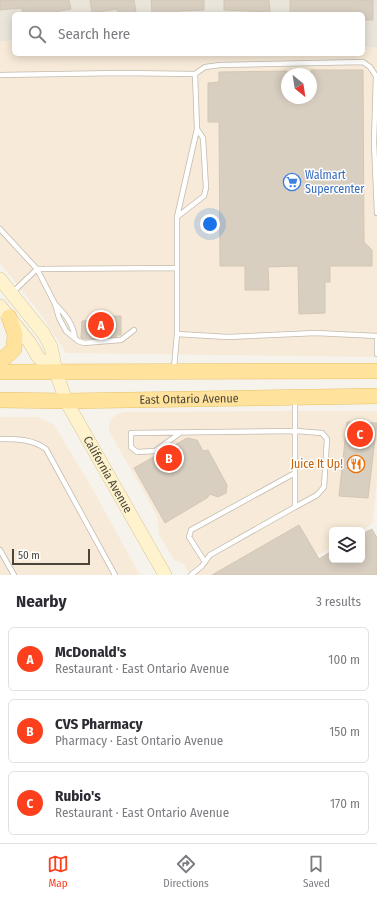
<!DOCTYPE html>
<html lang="en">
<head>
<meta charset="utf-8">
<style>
  body { margin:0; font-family:"Fira Sans Condensed",sans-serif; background:#f7f7f7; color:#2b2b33 }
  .controls { position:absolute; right:12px; bottom:12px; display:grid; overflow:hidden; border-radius:6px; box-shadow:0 2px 10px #0003 }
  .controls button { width:36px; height:36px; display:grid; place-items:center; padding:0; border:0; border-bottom:1px solid #e1e1e2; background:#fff; color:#2b2b33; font:20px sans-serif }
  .compass { position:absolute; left:281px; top:68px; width:36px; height:36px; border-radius:50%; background:#fff; box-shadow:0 2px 10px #0003; rotate:150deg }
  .scale { position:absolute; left:12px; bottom:10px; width:78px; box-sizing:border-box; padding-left:4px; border:2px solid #4b4439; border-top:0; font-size:11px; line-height:14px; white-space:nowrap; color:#4b4439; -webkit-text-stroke:3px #fff; paint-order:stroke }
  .you { position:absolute; left:210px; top:224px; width:14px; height:14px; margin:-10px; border:3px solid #fff; border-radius:50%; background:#1a73e8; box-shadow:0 0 0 6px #1a73e833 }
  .badge { display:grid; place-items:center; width:26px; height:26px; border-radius:50%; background:#fc3f1d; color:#fff; font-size:13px; font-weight:700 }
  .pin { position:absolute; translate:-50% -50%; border:2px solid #fff; box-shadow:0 1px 4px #0006 }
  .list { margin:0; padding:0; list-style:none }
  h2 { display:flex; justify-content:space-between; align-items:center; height:52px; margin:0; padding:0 16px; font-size:17px }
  h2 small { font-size:13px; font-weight:400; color:#7c7c81 }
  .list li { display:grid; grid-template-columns:26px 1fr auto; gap:12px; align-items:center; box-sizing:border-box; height:64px; margin:0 8px 8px; padding:0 8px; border:1px solid #e1e1e2; border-radius:6px }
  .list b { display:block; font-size:15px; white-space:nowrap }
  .list p { margin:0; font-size:13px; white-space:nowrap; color:#7c7c81 }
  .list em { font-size:13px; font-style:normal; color:#7c7c81 }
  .icon { flex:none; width:22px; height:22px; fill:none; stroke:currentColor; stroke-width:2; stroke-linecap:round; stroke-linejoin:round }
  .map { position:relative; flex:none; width:377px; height:575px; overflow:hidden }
  .search { position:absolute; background:#fff; box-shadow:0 2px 10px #0003; left:12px; right:12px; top:12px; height:44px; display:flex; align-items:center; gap:10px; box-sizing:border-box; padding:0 14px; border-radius:6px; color:#7c7c81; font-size:15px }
  .sheet { height:268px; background:#fff }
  nav { display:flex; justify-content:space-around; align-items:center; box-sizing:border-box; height:56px; border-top:1px solid #e1e1e2; background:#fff; font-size:11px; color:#7c7c81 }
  nav a { display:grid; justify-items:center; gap:2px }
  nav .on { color:#fc3f1d }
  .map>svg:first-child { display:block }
  .residential { fill:#eae5da }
  .commercial { fill:#f7ead8; fill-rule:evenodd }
  .building { fill:#d8cfc1; stroke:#d3c7b4 }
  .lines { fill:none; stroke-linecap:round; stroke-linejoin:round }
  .lane-casing { stroke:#c2bbae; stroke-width:6 }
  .secondary-casing { stroke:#d6c79b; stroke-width:14 }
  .primary-casing { stroke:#e6c16a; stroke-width:16 }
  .lane { stroke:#fff; stroke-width:4.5 }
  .secondary { stroke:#fff3cd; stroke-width:13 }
  .primary { stroke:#ffe39c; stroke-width:15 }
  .labels { text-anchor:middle; stroke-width:3; stroke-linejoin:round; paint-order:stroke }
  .shop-label { font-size:12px; fill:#366cbe; stroke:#fff; text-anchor:start }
  .street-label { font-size:12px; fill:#4b4439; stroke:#fff }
  .food-label { font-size:12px; fill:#c56008; stroke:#fff; text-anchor:end }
</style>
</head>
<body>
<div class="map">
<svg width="377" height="575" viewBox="0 0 377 575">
  <rect width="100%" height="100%" fill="#f6f3ec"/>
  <path class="residential" d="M0 0H377V48L363 47V14H14V40L0 42Z"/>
  <path class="commercial" d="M14 40V54H363V47L377 48V357L66 353 42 316 0 263V42ZM287 74H311V98H287Z
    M281 411H377V480L372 524 362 530H332V547L283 575H190L183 563 174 560 159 535 158 520 155 512 109 431V424L112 418 120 413 125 412Z
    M0 417H38L54 425 92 488 140 575H0Z"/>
  <path class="building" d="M0 0H69L71 9 44 14H23L22 8 0 10Z
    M90 0H134L136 12 118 14 117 9 92 13Z
    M151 0H204V10L179 11V14H152Z
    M224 0H269L270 12 224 10Z
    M290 0H373V20H363V14H290Z
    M311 70H363L364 242 372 250V266H330V282H325V313L299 314 298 266 268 267 269 290H245V266H220L219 122H208V83L219 82V72L287 71V98H311Z
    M102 316H121V335H117V337L84 339 81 338 82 321 102 320Z
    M347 422 377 423 368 498 339 496Z
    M187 438 197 440 203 451 208 450 227 485 226 493 218 497 210 494 207 498 165 523 134 468Z
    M299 525 319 559 332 551V560H362V534L372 529 377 538V575H212Z"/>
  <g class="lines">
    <defs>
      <path id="lane" d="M0 75 121 73 195 74 205 67 220 65 363 62 370 67 376 76 374 142 377 213
        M177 217 204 196 206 188 203 138 197 129
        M0 229 37 269 13 292
        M177 268V217L197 129 195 74
        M56 305C66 315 73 324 75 338
        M134 330 121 340 84 343 78 341 66 331 59 318 55 304 37 269 177 268V334L228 337 316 333 377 336
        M377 339V354
        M174 368 177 334
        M180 433 155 451 137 452 131 447V433L296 431 322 433 327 439 324 487 317 495 295 507
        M0 439C17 439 32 439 46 449L115 575
        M0 550 14 575
        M205 562 189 537 191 530 295 473
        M191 575 202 566 210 555 295 507V400"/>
      <g id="secondary">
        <path id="s1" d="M0 279 44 334 51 347 56 372 66 401 165 575"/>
        <path d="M0 306 30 343 38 357 56 372"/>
      </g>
      <g id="primary">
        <path d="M0 362 14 349 15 334 9 317"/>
        <path d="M0 372 377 371"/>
        <path id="s2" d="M0 400 66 401 377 396"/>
      </g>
    </defs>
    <use href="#lane" class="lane-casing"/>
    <use href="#secondary" class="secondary-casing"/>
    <use href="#primary" class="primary-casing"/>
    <use href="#lane" class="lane"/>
    <use href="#secondary" class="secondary"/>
    <use href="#primary" class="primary"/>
  </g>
  <defs>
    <symbol id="supermarket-ring" viewBox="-11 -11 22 22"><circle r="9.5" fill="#fff" stroke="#3f7fe0" stroke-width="1.5"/><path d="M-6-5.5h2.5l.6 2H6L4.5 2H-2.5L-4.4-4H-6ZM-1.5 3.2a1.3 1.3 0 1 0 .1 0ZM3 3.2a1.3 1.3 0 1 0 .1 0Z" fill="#3f7fe0"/></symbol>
    <symbol id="restaurant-ring" viewBox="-11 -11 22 22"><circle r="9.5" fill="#fff" stroke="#e8710a" stroke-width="1.5"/><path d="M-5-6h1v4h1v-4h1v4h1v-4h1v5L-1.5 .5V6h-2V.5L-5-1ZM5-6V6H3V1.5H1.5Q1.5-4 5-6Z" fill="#e8710a"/></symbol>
  </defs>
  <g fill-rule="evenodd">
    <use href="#supermarket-ring" x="282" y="172" width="20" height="20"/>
    <use href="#restaurant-ring" x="346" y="454" width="20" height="20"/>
  </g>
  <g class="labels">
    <g class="shop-label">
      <text x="305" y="179">Walmart<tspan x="305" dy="14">Supercenter</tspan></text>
    </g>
    <g class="street-label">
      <text dy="4" stroke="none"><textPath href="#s2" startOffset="189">East Ontario Avenue</textPath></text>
      <text dy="4" stroke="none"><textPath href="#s1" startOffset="226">California Avenue</textPath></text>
    </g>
    <g class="food-label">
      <text x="343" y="468">Juice It Up!</text>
    </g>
  </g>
</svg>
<div class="controls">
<button><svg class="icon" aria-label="layers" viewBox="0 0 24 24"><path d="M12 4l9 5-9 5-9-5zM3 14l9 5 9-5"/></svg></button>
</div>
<svg class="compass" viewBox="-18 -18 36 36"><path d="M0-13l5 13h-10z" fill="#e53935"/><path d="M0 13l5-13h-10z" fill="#7c7c81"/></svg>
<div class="scale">50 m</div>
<div class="you"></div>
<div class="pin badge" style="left:101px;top:325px">A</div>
<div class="pin badge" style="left:169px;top:458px">B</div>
<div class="pin badge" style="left:360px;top:434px">C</div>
<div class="search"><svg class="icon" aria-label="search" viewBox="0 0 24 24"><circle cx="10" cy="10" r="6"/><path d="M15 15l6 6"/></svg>Search here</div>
</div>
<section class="sheet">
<h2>Nearby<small>3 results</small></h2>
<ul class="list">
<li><span class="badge">A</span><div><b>McDonald's</b><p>Restaurant · East Ontario Avenue</p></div><em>100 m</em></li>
<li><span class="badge">B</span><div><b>CVS Pharmacy</b><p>Pharmacy · East Ontario Avenue</p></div><em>150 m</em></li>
<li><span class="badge">C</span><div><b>Rubio's</b><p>Restaurant · East Ontario Avenue</p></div><em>170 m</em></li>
</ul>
</section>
<nav>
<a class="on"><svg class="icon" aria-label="map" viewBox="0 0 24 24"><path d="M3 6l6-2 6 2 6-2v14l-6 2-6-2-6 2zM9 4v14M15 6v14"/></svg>Map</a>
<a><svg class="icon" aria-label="directions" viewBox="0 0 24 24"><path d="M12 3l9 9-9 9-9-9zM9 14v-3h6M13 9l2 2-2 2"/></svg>Directions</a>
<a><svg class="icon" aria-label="saved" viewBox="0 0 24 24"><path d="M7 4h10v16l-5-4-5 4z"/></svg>Saved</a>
</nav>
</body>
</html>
